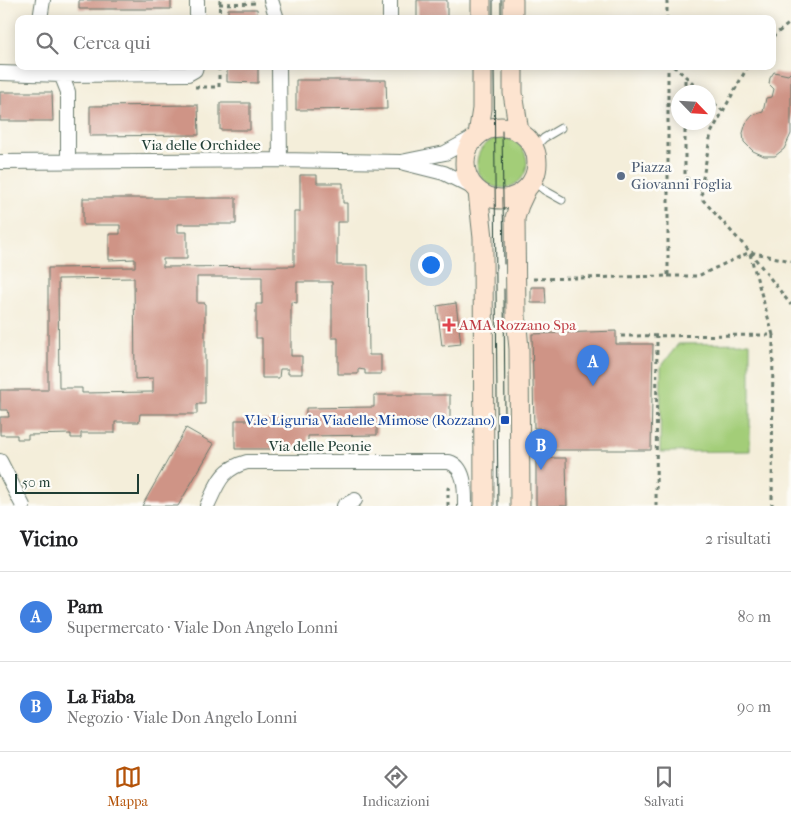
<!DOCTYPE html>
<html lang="it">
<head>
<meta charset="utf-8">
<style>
  body { margin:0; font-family:"IM FELL French Canon",serif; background:#f6f6f6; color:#202124 }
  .compass { position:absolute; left:671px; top:85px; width:45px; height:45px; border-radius:50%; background:#fff; box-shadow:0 2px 12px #0003; rotate:115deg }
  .scale { position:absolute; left:15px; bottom:12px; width:124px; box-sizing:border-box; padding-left:5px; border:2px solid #1f3d34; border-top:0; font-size:14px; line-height:18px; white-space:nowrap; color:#1f3d34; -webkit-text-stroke:4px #fdfcf7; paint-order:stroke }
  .you { position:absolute; left:430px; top:264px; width:18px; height:18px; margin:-12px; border:4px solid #fff; border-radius:50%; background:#1a73e8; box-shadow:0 0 0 8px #1a73e833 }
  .badge { display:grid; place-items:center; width:32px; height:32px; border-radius:50%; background:#b45309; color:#fff; font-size:16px; font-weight:700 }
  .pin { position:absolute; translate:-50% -41px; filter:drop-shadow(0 1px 2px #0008) }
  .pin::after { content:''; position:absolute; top:26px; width:18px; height:15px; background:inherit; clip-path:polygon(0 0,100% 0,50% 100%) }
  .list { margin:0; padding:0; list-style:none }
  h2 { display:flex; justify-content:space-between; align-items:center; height:65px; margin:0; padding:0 20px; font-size:21px }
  h2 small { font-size:16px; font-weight:400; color:#757577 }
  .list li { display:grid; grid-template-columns:32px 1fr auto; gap:15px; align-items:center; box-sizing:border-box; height:90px; padding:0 20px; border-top:1px solid #e0e0e0 }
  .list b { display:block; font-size:19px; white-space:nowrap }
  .list p { margin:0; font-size:16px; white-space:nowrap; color:#757577 }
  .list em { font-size:16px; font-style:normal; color:#757577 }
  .icon { flex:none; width:28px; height:28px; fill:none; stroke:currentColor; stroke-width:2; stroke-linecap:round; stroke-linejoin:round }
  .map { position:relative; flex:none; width:791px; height:506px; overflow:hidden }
  .search { position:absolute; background:#fff; box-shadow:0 2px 12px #0003; left:15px; right:15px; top:15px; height:55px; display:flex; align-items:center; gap:12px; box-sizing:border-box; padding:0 18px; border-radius:10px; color:#757577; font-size:19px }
  .sheet { height:245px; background:#fff }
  nav { display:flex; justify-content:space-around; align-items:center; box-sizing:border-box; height:70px; border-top:1px solid #e0e0e0; background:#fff; font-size:14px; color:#757577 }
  nav a { display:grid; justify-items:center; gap:2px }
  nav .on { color:#b45309 }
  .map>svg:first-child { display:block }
  .green { fill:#a3cd78; stroke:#618556 }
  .building { fill:#cf9486; fill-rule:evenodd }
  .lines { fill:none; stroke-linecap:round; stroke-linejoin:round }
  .lane-casing { stroke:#6a7b6e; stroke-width:9 }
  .street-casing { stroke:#6a7b6e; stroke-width:16 }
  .secondary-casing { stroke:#6a7b6e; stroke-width:21 }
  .path { stroke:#6a7b6e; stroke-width:3; stroke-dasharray:4 4; stroke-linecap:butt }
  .lane { stroke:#fff; stroke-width:7 }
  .street { stroke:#fff; stroke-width:14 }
  .secondary { stroke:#fde4d0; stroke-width:19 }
  .tram { stroke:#1f3d34; stroke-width:1 }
  .service-dot { fill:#5c6f8a; stroke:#fdfcf7; stroke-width:2 }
  .health-dot { fill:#e0444e; stroke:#fdfcf7; stroke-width:2 }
  .transit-dot { fill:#1a4fb4; stroke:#fdfcf7; stroke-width:2 }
  .labels { text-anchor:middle; stroke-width:5; stroke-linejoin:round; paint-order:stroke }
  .street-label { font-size:15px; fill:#1f3d34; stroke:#fdfcf7 }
  .service-label { font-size:15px; fill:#4e5e75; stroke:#fdfcf7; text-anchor:start }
  .health-label { font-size:15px; fill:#be3a42; stroke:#fdfcf7; text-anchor:start }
  .transit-label { font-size:15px; fill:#164399; stroke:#fdfcf7; text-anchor:end }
</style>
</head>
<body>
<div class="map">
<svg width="791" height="506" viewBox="0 0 791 506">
  <rect width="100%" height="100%" fill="#fdfcf7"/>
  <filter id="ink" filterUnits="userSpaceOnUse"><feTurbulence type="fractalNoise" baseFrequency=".02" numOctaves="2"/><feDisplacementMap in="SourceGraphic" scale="10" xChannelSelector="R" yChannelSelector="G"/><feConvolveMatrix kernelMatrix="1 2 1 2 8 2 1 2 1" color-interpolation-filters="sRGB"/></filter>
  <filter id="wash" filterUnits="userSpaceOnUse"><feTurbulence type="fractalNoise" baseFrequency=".0096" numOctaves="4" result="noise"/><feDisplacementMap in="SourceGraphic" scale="20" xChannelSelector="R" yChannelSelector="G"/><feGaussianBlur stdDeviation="1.12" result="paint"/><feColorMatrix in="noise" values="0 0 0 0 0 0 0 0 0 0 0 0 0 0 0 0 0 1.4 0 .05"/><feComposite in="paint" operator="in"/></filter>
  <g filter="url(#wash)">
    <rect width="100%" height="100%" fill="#f4eeda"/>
    <path class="green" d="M477 163a25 25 0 1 1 50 0a25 25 0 1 1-50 0Z
      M750 343V451L660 452 661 367 678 344Z"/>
    <g id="blocks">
      <path class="building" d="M79 0H171V9H79Z
        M417 0H447V19H417Z
        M228 9H257L258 19H228Z
        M227 66H258V83L227 82Z
        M774 72 788 75 791 72V134L784 149 775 156H764L753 151 744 142 743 133 746 123 753 115 763 112 766 98 772 97 774 89 769 84 770 78Z
        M296 80H386L387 109 296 110Z
        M0 92H52L53 121H0Z
        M220 103H250V130H220Z
        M198 105 199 135 90 136V106Z
        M300 175H317V183H343V203H347V222H337V265H368L369 355H381V374H365V370L358 369V374H338V338H332V282H297V303L291 302V356H302V374H288V369H280L279 378H262V338H256V304H262V277H197V303H205V404H197V414H140L139 422H115V433H81V438H71V434L28 435V439H17V435H0V417H9L8 410H0V390H48V268L135 267V259L109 260V234H120V225H83V198H236V224H178V232H187V259H163V267L294 266V212H300ZM134 278 135 379 153 378V392L82 393V388H59L58 279Z
        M531 287H545L546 303H531Z
        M456 303 461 344 442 346 437 306Z
        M616 331V344H653L651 450H540V428H534L532 334Z
        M374 395H450V423L377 424V435L308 436V449H235V420H306V408L374 407Z
        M186 428 214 444 178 506H142Z
        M536 458H566L567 506H536Z"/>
    </g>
  </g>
  <g filter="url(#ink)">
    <use href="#blocks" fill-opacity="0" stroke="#6a7b6e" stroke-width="1"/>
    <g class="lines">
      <defs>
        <path id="lane" d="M534 148 544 138 561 128
          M533 181 544 190 562 200"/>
        <path id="street" d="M271 0 277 19
          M390 0V19
          M40 19 43 0
          M197 19V0
          M279 66 280 160
          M59 69 68 92V161
          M0 73 62 75 188 74 195 70 196 66
          M0 162 280 160 401 162 445 153 478 135
          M404 163 444 173 474 188
          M0 461 23 506
          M207 506C218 483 221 469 247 462H449C466 467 465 491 465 506
          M344 506 355 500"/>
        <path id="secondary" d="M481 0V19
          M513 19V0
          M513 66V93L519 132
          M465 163a36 36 0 1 1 72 0a36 36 0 1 1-72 0Z
          M478 135 482 109V66
          M478 192 483 238 484 506
          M520 506 519 349 516 316 515 218 519 205 526 190"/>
      </defs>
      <use href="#lane" class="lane-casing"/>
      <use href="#street" class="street-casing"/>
      <use href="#secondary" class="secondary-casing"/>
      <path class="path" d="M667 0V19
        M219 4 258 3
        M219 19 220 0
        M772 37 791 22
        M673 66 685 76
        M748 66 711 133 701 189 703 200 750 252 791 261
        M195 87H219V66
        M685 92V76L703 92
        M708 98 723 111
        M685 122V177L701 189
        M750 254 773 335
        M668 276H698L750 252 791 305
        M533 279 668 276V66
        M621 336 773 335 772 506
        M448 506V488L450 489
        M656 506 657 336"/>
      <use href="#lane" class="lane"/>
      <use href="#street" class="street"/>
      <use href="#secondary" class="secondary"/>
      <path class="tram" d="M493 0V19
        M501 0V19
        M494 66 498 506
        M502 131 504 264
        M504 289 505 419"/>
    </g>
  </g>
  <circle class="service-dot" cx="621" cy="176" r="5"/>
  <path class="health-dot" d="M446.5 317.5h5v5h5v5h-5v5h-5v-5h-5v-5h5z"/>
  <rect class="transit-dot" x="500" y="415" width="10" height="10" rx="2.5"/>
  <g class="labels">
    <g class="street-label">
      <text x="201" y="150">Via delle Orchidee</text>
      <text x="320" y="451">Via delle Peonie</text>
    </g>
    <g class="service-label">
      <text x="631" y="172">Piazza<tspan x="631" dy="17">Giovanni Foglia</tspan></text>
    </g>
    <g class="health-label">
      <text x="459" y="330">AMA Rozzano Spa</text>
    </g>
    <g class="transit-label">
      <text x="495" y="425">V.le Liguria Viadelle Mimose (Rozzano)</text>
    </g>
  </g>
</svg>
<svg class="compass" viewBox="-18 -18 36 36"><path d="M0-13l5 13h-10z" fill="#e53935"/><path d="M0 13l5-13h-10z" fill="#757577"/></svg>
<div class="scale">50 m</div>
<div class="you"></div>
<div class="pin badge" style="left:593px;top:386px;background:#3f7fe0">A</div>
<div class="pin badge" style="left:541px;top:470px;background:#3f7fe0">B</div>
<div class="search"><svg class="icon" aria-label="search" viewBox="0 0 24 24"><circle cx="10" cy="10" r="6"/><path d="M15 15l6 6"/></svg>Cerca qui</div>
</div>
<section class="sheet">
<h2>Vicino<small>2 risultati</small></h2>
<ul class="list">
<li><span class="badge" style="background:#3f7fe0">A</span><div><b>Pam</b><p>Supermercato · Viale Don Angelo Lonni</p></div><em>80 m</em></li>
<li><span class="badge" style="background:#3f7fe0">B</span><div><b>La Fiaba</b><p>Negozio · Viale Don Angelo Lonni</p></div><em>90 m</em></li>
</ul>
</section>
<nav>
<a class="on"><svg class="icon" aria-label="map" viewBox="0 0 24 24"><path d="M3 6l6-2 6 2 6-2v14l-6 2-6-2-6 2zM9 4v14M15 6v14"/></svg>Mappa</a>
<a><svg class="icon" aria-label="directions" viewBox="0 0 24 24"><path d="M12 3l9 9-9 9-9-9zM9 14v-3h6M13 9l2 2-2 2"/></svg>Indicazioni</a>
<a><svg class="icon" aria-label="saved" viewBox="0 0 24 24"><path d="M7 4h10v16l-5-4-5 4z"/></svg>Salvati</a>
</nav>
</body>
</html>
